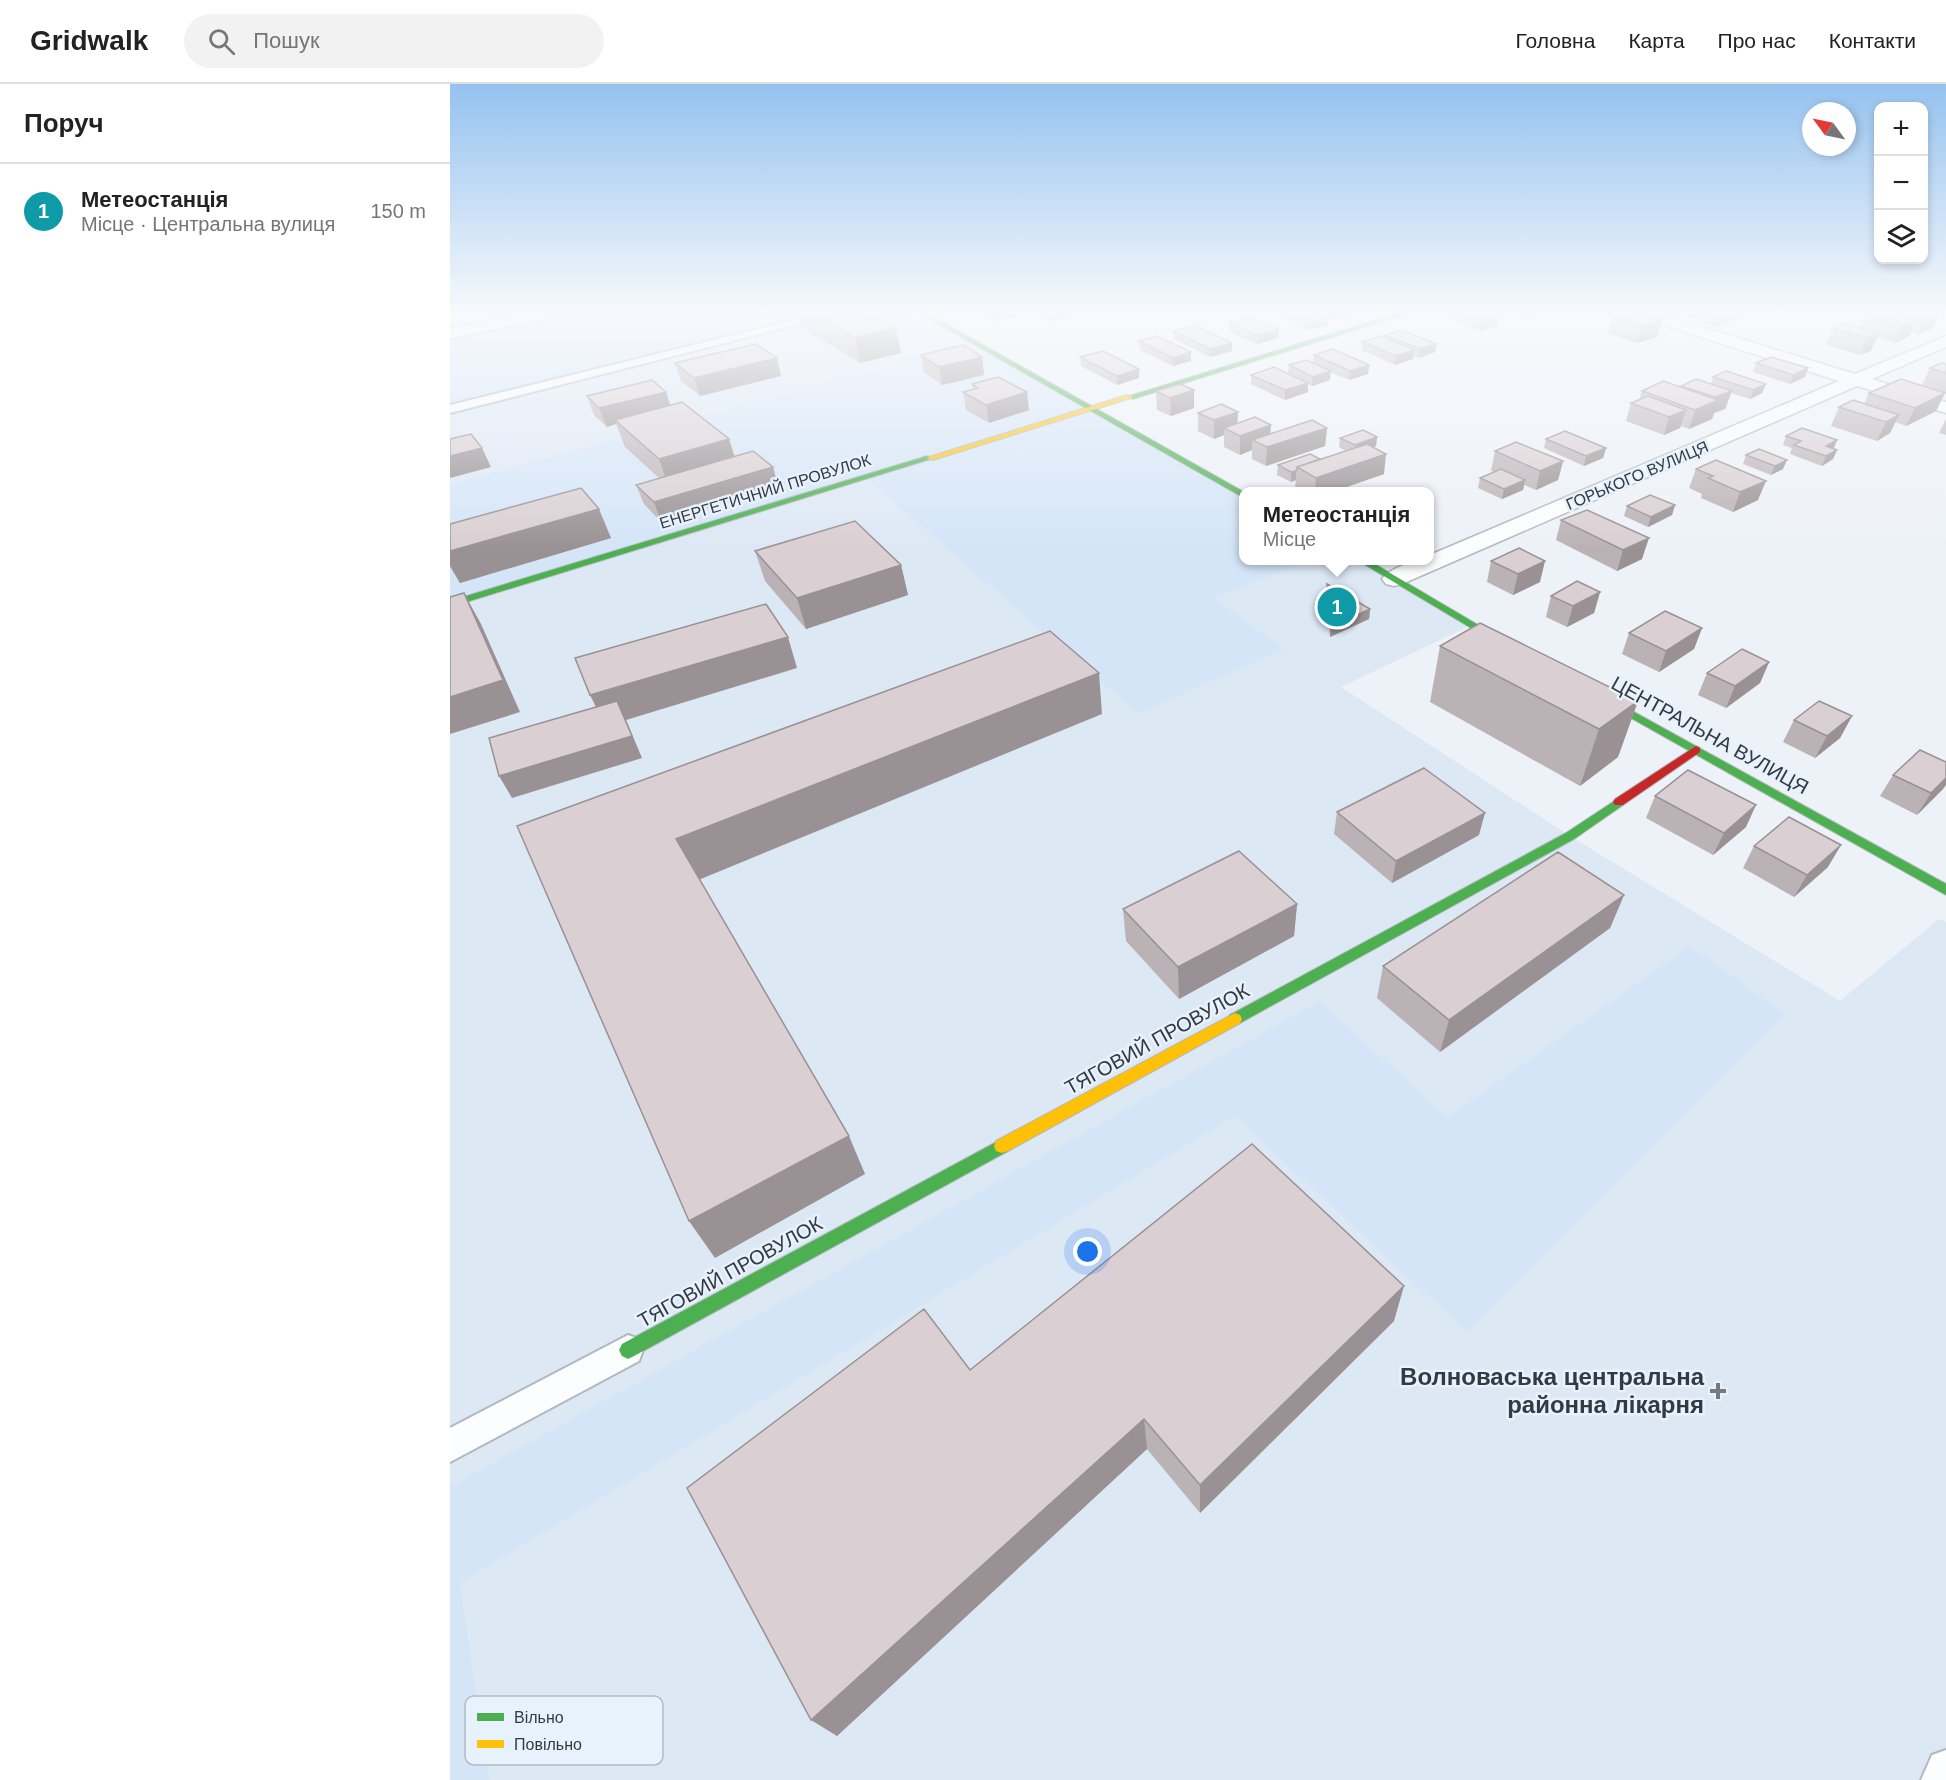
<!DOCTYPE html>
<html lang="uk">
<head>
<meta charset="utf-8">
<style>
  body { margin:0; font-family:Helvetica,sans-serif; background:#f2f2f2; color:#222 }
  .controls { position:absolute; right:18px; top:18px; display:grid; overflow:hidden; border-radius:12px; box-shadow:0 3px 9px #0003 }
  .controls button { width:54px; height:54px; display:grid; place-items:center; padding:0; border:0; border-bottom:2px solid #e0e0e0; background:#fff; color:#222; font:30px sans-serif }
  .compass { position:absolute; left:1352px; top:18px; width:54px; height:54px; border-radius:50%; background:#fff; box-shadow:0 3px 9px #0003; rotate:303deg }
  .you { position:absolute; left:638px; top:1168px; width:21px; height:21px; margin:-15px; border:4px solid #fff; border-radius:50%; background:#1a73e8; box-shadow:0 0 0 9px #1a73e833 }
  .badge { display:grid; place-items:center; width:39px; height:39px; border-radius:50%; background:#d93025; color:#fff; font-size:20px; font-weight:700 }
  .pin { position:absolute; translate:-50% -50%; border:3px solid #fff; box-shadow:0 2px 6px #0006 }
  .popup { position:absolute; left:789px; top:403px; width:195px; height:78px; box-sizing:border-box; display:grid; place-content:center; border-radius:12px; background:#fff; filter:drop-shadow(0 2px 4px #0005); font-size:20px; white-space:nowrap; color:#767676 }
  .popup b { font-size:22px; color:#222 }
  .popup::after { content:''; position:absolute; left:50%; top:100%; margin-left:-12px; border:12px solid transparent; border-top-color:#fff }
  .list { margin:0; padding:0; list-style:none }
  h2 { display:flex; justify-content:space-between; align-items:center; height:78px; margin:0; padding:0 24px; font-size:26px }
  h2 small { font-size:20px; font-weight:400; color:#767676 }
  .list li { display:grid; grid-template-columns:39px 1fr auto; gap:18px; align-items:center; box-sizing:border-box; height:96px; padding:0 24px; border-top:2px solid #e0e0e0 }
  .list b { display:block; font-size:22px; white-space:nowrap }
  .list p { margin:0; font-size:20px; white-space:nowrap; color:#767676 }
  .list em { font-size:20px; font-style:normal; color:#767676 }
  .icon { flex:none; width:33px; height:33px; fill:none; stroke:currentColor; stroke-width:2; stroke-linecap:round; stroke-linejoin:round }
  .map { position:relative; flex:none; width:1496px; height:1696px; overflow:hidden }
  header { display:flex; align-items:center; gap:36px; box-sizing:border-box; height:84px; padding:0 30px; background:#fff; border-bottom:2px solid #e0e0e0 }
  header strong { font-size:28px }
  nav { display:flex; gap:33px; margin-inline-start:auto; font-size:21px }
  .search { width:420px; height:54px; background:#f2f2f2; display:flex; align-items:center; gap:15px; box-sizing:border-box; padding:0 21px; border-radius:33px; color:#767676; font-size:22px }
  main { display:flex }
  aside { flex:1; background:#fff }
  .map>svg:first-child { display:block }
  .built { fill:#dde8f5 }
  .green { fill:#d4e5f8 }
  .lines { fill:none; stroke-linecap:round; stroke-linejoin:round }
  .lane-casing { stroke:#b3b8be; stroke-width:4 }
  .street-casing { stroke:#b3b8be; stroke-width:3 }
  .fast-casing { stroke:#b3b8be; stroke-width:2 }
  .slow-casing { stroke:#b3b8be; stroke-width:2 }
  .jam-casing { stroke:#b3b8be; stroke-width:2 }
  .lane { fill:#fcfdfe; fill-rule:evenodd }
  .street { fill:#fcfdfe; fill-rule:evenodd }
  .fast { fill:#4caf50; fill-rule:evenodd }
  .slow { fill:#ffc107; fill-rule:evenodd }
  .jam { fill:#c62828; fill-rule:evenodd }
  .wall { fill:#bbb2b5 }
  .shaded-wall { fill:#999193 }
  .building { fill:#dacfd2; stroke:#999193; stroke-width:1.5 }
  .poi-dot { fill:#757a81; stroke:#e8f2fd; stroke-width:2 }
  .labels { text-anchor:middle; stroke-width:5; stroke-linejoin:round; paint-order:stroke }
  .far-street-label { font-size:16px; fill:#343a41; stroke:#e8f2fd }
  .street-label { font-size:20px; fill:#343a41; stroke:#e8f2fd }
  .near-poi-label { font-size:24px; font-weight:bold; fill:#343a41; stroke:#e8f2fd; text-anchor:end }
  .key { fill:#e8f2fd; stroke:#b2bbc5; stroke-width:1.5 }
  .key-label { font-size:16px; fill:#343a41 }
</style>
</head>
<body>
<header>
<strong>Gridwalk</strong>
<div class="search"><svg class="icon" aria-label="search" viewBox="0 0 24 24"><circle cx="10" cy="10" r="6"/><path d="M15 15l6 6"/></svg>Пошук</div>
<nav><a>Головна</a><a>Карта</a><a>Про нас</a><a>Контакти</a></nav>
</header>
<main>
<aside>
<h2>Поруч<small></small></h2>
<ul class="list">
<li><span class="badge" style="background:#0f9aa8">1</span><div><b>Метеостанція</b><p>Місце · Центральна вулиця</p></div><em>150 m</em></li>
</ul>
</aside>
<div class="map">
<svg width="1496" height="1696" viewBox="0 0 1496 1696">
  <rect width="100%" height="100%" fill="#edf2f8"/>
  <path class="built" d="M395 227H468L524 258 0 400V325Z
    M416 394 833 565 762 514 860 477H911L1022 541 891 603 1120 752 1390 917 1489 835 1496 838V1696H0V520Z"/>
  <path class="green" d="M106 227H395L0 325V250Z
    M524 258 794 411V476L860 477 763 514 834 565 688 630 416 394 0 520V400Z
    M1240 862 1335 930 1017 1248 785 1032 10 1499 39 1696H0V1403L870 917 997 1034Z"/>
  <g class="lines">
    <defs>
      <path id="lane" d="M381 227H400L0 329V321Z
        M178 1251 189 1255 193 1266 189 1277 0 1378V1344Z
        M1496 1666V1696H1471L1482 1671Z"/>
      <path id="street" d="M83 227H114L106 232 0 255V245Z
        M1175 227H1200L1405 290 1496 252V263L1422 295 1496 318V329L1407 302 952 500 944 502 936 500 932 495C941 483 966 476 980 476V471L1389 297 1178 230Z"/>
      <path id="fast" d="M465 227H473L794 408V414Z
        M955 227H966L683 315 676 313Z
        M477 372 484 374 0 523V517Z
        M907 476H918L1067 564 1062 567 1058 566Z
        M1144 606 1496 800V811L1140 611 1139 609Z
        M1169 714 1173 715 1175 718 1173 721 1124 755 790 939H780L778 935 780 931 1116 749Z
        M552 1055 558 1057 560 1062 558 1067 184 1272 178 1275 172 1272 169 1266 172 1260Z"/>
      <path id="slow" d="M677 311 684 313 483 376 476 374Z
        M785 929 790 931 792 935 790 939 558 1067 552 1069 546 1067 544 1062 546 1057Z"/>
      <path id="jam" d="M1246 662 1250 664V668L1173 721H1165L1163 718 1165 715Z"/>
    </defs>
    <use href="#lane" class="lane-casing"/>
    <use href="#street" class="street-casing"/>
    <use href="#fast" class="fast-casing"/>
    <use href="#slow" class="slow-casing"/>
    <use href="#jam" class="jam-casing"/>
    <use href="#lane" class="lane"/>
    <use href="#street" class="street"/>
    <use href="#fast" class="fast"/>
    <use href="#slow" class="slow"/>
    <use href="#jam" class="jam"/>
  </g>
  <path class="wall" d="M346 227H417L451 269 410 279 349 242Z
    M526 227H576L577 230 546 238Z
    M584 227H619L620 233 601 238 585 229Z
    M823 227H901V232L882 237 878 235V241L859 246 823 230Z
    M1055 227H1093L1092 229 1076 235Z
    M1229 227 1289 228 1286 236 1265 243 1250 238 1252 231 1243 234 1229 230Z
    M1428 227H1496V232L1489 230 1483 244 1468 250 1461 248 1459 252 1445 259 1427 253 1421 267 1410 271 1376 261 1383 244H1410L1415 231Z
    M1002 228 1048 233 1047 242 1029 247 1001 236Z
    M1214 230 1207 253 1187 259 1157 249 1162 232Z
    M779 239 829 245 828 254 807 260 779 248Z
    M723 247 782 259V267L760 273 724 255Z
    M935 251 987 260 985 268 969 274 964 272 963 275 945 281 912 266V258L935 254Z
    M689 257 741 277 723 282 690 266Z
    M471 271 532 273 534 291 492 301 474 288Z
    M864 271 919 281 918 290 899 296 880 288V296L862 302 858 300V308L835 316 801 300V291L838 290 839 281 863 279Z
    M630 273 689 285V294L667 301 631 282Z
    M327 274 331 292 250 312 231 297 225 279Z
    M1306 279 1358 284 1355 293 1340 300 1303 288Z
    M1496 280V309H1495L1486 327 1456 342 1445 338 1440 349 1427 357 1381 342 1389 323 1414 320 1419 309 1472 301 1480 284Z
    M1263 293 1316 300 1312 309 1300 315 1281 309 1275 325 1264 329 1262 335 1239 345 1231 342 1230 344 1214 351 1176 337 1181 319 1189 316 1192 307 1231 303V302L1261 300Z
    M522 300 579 326 539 339 516 326 513 308 523 305Z
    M706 307 744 324 721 332 707 326Z
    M137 312 221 321 284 372 323 383 328 402 211 438 194 420 186 401 209 394 175 363 166 340 157 343 144 331Z
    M788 328 787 340 821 350 877 344 875 362 816 382 802 375V366L790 371 774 363V351L764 355 748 347V329Z
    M1496 335V351L1489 349Z
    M1336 352 1387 356 1384 364 1387 366 1383 375 1372 382 1340 370 1342 364 1333 361Z
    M927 353 926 362 923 363 934 390 882 408H854L845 402 846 396 841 398 827 391 828 381 870 375 896 367 889 363 890 354Z
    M1096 355 1156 364 1153 374 1134 382 1094 364Z
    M1045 367 1113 377 1108 396 1086 406 1074 401 1073 406 1052 415 1028 404 1030 394 1044 388 1041 387Z
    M1296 371 1333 385 1321 391 1293 380Z
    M1266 376 1308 416 1283 428 1251 414 1252 410 1239 404 1246 385Z
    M1225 421 1222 431 1198 443 1174 432 1177 422Z
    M1111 436 1192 475 1167 487 1106 456Z
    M0 440 161 454 10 499 0 483Z
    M305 467 451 481 458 511 356 545 315 497Z
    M1041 477 1090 498 1063 511 1037 498Z
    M877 500 920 525 919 535 880 553 876 510Z
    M1150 508 1144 529 1117 543 1096 533 1101 512Z
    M1252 544 1244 565 1209 588 1172 570 1179 549Z
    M990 562 1188 617 1168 673 1130 702 980 618Z
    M1319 578 1310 599 1276 624 1248 611 1257 589Z
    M1402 632 1390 654 1365 674 1333 658 1344 636Z
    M1443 691 1493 705 1467 731 1430 712Z
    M1205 712 1296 743 1263 771 1196 734Z
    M887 728 1029 751 942 799 884 750Z
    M1304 762 1378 783 1344 813 1293 784Z
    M1174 811 1160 844 990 968 927 914 933 882Z
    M847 820 844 852 729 915 676 857 673 825Z
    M944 1237 750 1429 697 1365 387 1652 520 1286Z"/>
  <path class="shaded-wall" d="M554 227H576L577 230 546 238 545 229Z
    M608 227H619L620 233 601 238 600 229Z
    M889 227H901V232L882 237 883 229Z
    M1077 227H1093L1092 229 1076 235Z
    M1245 227H1261L1253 229 1252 231 1243 234Z
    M1491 227 1483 244 1468 250 1475 233Z
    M1289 228 1286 236 1265 243 1268 234Z
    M1214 230 1207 253 1187 259 1192 242 1204 233Z
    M878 232V241L859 246 860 238Z
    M1048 233 1047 242 1029 247 1030 238Z
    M1466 236 1459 252 1445 259 1452 242Z
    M446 243 451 269 410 279 405 254Z
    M829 245 828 254 807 260V252Z
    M1429 249 1421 267 1410 271 1417 254Z
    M782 259V267L760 273V265Z
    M987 260 985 268 969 274 970 265Z
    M964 266 963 275 945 281 946 272Z
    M741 268V277L723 282V274Z
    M532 273 534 291 492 301 489 283Z
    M327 274 331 292 250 312 244 294Z
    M919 281 918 290 899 296 900 287Z
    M1358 284 1355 293 1340 300 1343 291Z
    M689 285V294L667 301V292Z
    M881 287 880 296 862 302 863 293Z
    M858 299V308L835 316V306Z
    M1316 300 1312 309 1300 315 1303 306Z
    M744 306V324L721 332 720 314Z
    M1282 307 1275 325 1264 329 1262 335 1239 345 1245 326 1263 319 1265 313Z
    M216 308 222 326 165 336 166 340 157 343 149 324Z
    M577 308 579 326 539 339 536 321Z
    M1495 309 1486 327 1456 342 1465 324Z
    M1236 326 1230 344 1214 351 1219 333Z
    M788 328 787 346 774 344V351L764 355V336Z
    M1449 331 1440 349 1427 357 1436 338Z
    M821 341 820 359 802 356V366L790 371V352Z
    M877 344 875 362 816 382 817 363Z
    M927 353 926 362 904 370 905 361Z
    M279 355 288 383 219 404 209 375Z
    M1387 356 1383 366 1372 371 1376 362Z
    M32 364 41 383 0 394V372Z
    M1156 364 1153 374 1134 382 1136 372Z
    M1387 366 1383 375 1372 382 1376 372Z
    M936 370 934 390 882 408H865L866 394Z
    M1337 376 1333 385 1321 391 1325 382Z
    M1113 377 1108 396 1086 406 1090 387Z
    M323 383 328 402 211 438 204 418Z
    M846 387V396L841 398V388Z
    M1075 396 1073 406 1052 415 1054 405Z
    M1316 397 1308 416 1283 428 1290 408Z
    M1225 421 1222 431 1198 443 1201 433Z
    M149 425 161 454 10 499 0 481V467Z
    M1199 454 1192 475 1167 487 1173 466Z
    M1095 477 1090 498 1063 511 1068 490Z
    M451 481 458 511 356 545 347 514Z
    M1150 508 1144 529 1117 543 1123 522Z
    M14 509 31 540 70 628 0 650V613Z
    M920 525 919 535 880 553 881 543Z
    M1252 544 1244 565 1209 588 1216 567Z
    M338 553 347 584 176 636 192 674 62 714 49 692 156 643 140 611Z
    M1319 578 1310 599 1276 624 1285 602Z
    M649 589 652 630 246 797 226 755Z
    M1188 617 1168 673 1130 702 1149 645Z
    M1402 632 1390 654 1365 674 1377 652Z
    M1496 694V701L1493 705 1467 731 1481 709Z
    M1306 721 1296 743 1263 771 1274 749Z
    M1035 729 1029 751 942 799 946 777Z
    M1391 761 1378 783 1344 813 1357 791Z
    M1174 811 1160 844 990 968 999 936Z
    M847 820 844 852 729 915 728 883Z
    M399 1052 415 1090 265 1174 239 1137Z
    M954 1202 944 1237 750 1429V1401Z
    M694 1335 697 1365 387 1652 361 1636Z"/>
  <path class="building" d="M360 227H417L446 243 405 254Z
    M541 227H554L545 229Z
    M835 227H866L878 232 860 238Z
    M1033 227 1048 233 1030 238 1002 228Z
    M1176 227H1206L1214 230 1204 233 1212 236 1192 242 1162 232Z
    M1259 227H1288L1289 228 1268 234 1253 229Z
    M1428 227H1438L1466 236 1452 242 1415 231Z
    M1454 227H1491L1475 233Z
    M800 233 829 245 807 252 779 239Z
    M1395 239 1429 249 1417 254 1383 244Z
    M745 241 782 259 760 265 723 247Z
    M951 246 987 260 970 265 935 251Z
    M707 252 741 268 723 274 689 257Z
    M931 252 964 266 946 272 912 258Z
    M306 260 327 274 244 294 225 279Z
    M513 261 532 273 489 283 471 271Z
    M882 265 919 281 900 287 864 271Z
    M653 267 689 285 667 292 630 273Z
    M1321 273 1358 284 1343 291 1306 279Z
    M856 276 881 287 863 293 839 281Z
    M1491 279 1496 280V289L1480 284Z
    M824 283 858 299 835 306 801 291Z
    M1276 287 1316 300 1303 306 1263 293Z
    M548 293 577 308 536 321 513 308 528 304 522 300Z
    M1246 295 1282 307 1265 313 1231 302Z
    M1451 295 1495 309 1465 324 1419 309Z
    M202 296 216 308 149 324 137 312Z
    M1213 297 1268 316 1245 326 1192 307Z
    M730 300 744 306 720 314 706 307Z
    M1198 312 1236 326 1219 333 1181 319Z
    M1403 316 1449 331 1436 338 1389 323Z
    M232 318 279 355 209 375 165 336Z
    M771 320 788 328 764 336 748 329Z
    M805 333 821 341 790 352 774 344Z
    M862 336 877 344 817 363 802 356Z
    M1352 344 1387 356 1376 362 1387 366 1376 372 1344 361 1351 357 1336 352Z
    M913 346 927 353 905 361 890 354Z
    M1115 347 1156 364 1136 372 1096 355Z
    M21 350 32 364 0 372V355Z
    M1066 358 1113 377 1090 387 1045 367Z
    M917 360 936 370 866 394 847 383Z
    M1309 365 1337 376 1325 382 1296 371Z
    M303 367 323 383 204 418 186 401Z
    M860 370 870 375 847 383 846 387 841 388 828 381Z
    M1266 376 1316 397 1290 408 1258 394 1263 392 1246 385Z
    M1051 385 1075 396 1054 405 1030 394Z
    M131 404 149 425 0 467V440Z
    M1200 411 1225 421 1201 433 1177 422Z
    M1137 426 1199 454 1173 466 1111 436Z
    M405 437 451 481 347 514 305 467Z
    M1069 464 1095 477 1068 490 1041 477Z
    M1127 497 1150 508 1123 522 1101 512Z
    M877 500 920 525 881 543Z
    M14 509 53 596 0 613V513Z
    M316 520 338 553 140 611 125 574Z
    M1215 527 1252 544 1216 567 1179 549Z
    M1030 539 1188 617 1149 645 990 562Z
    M600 547 649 589 226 755 399 1052 239 1137 67 742Z
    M1292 565 1319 578 1285 602 1257 589Z
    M167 617 182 652 49 692 39 654Z
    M1369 617 1402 632 1377 652 1344 636Z
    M1470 666 1496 678V694L1481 709 1443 691Z
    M974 684 1035 729 946 777 887 728Z
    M1238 686 1306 721 1274 749 1205 712Z
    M1339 733 1391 761 1357 791 1304 762Z
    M789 767 847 820 728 883 673 825Z
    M1108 768 1174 811 999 936 933 882Z
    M802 1060 954 1202 750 1401 694 1335 361 1636 237 1404 474 1225 520 1286Z"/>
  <linearGradient id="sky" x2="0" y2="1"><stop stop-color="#95c2ef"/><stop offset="0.49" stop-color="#f7f9fc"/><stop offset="1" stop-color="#f7f9fc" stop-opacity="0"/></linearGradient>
  <rect width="1496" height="465" fill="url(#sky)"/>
  <path class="poi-dot" d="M1265 1298h6v6h6v6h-6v6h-6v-6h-6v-6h6z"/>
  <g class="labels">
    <g class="far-street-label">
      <text transform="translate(1187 391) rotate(-23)" y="6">ГОРЬКОГО ВУЛИЦЯ</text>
      <text transform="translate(315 407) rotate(-17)" y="6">ЕНЕРГЕТИЧНИЙ ПРОВУЛОК</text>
    </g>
    <g class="street-label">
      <text transform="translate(1260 651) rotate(29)" y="7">ЦЕНТРАЛЬНА ВУЛИЦЯ</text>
      <text transform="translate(707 955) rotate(-29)" y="7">ТЯГОВИЙ ПРОВУЛОК</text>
      <text transform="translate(280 1188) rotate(-29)" y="7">ТЯГОВИЙ ПРОВУЛОК</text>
    </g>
    <g class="near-poi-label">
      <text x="1254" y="1301">Волноваська центральна<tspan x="1254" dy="28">районна лікарня</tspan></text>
    </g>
  </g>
  <rect x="15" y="1612" width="198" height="69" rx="9" class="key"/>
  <rect x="27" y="1629" width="27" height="8" fill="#4caf50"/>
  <rect x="27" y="1656" width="27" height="8" fill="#ffc107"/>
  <g class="key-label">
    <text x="64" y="1639">Вільно</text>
    <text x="64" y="1666">Повільно</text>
  </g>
</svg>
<div class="controls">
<button>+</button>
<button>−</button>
<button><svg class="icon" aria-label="layers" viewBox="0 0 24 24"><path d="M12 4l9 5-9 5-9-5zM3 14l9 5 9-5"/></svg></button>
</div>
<svg class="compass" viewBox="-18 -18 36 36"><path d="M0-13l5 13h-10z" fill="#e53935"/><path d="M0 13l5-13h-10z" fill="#767676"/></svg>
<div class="you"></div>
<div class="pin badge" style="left:887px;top:523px;background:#0f9aa8">1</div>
<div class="popup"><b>Метеостанція</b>Місце</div>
</div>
</main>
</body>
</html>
